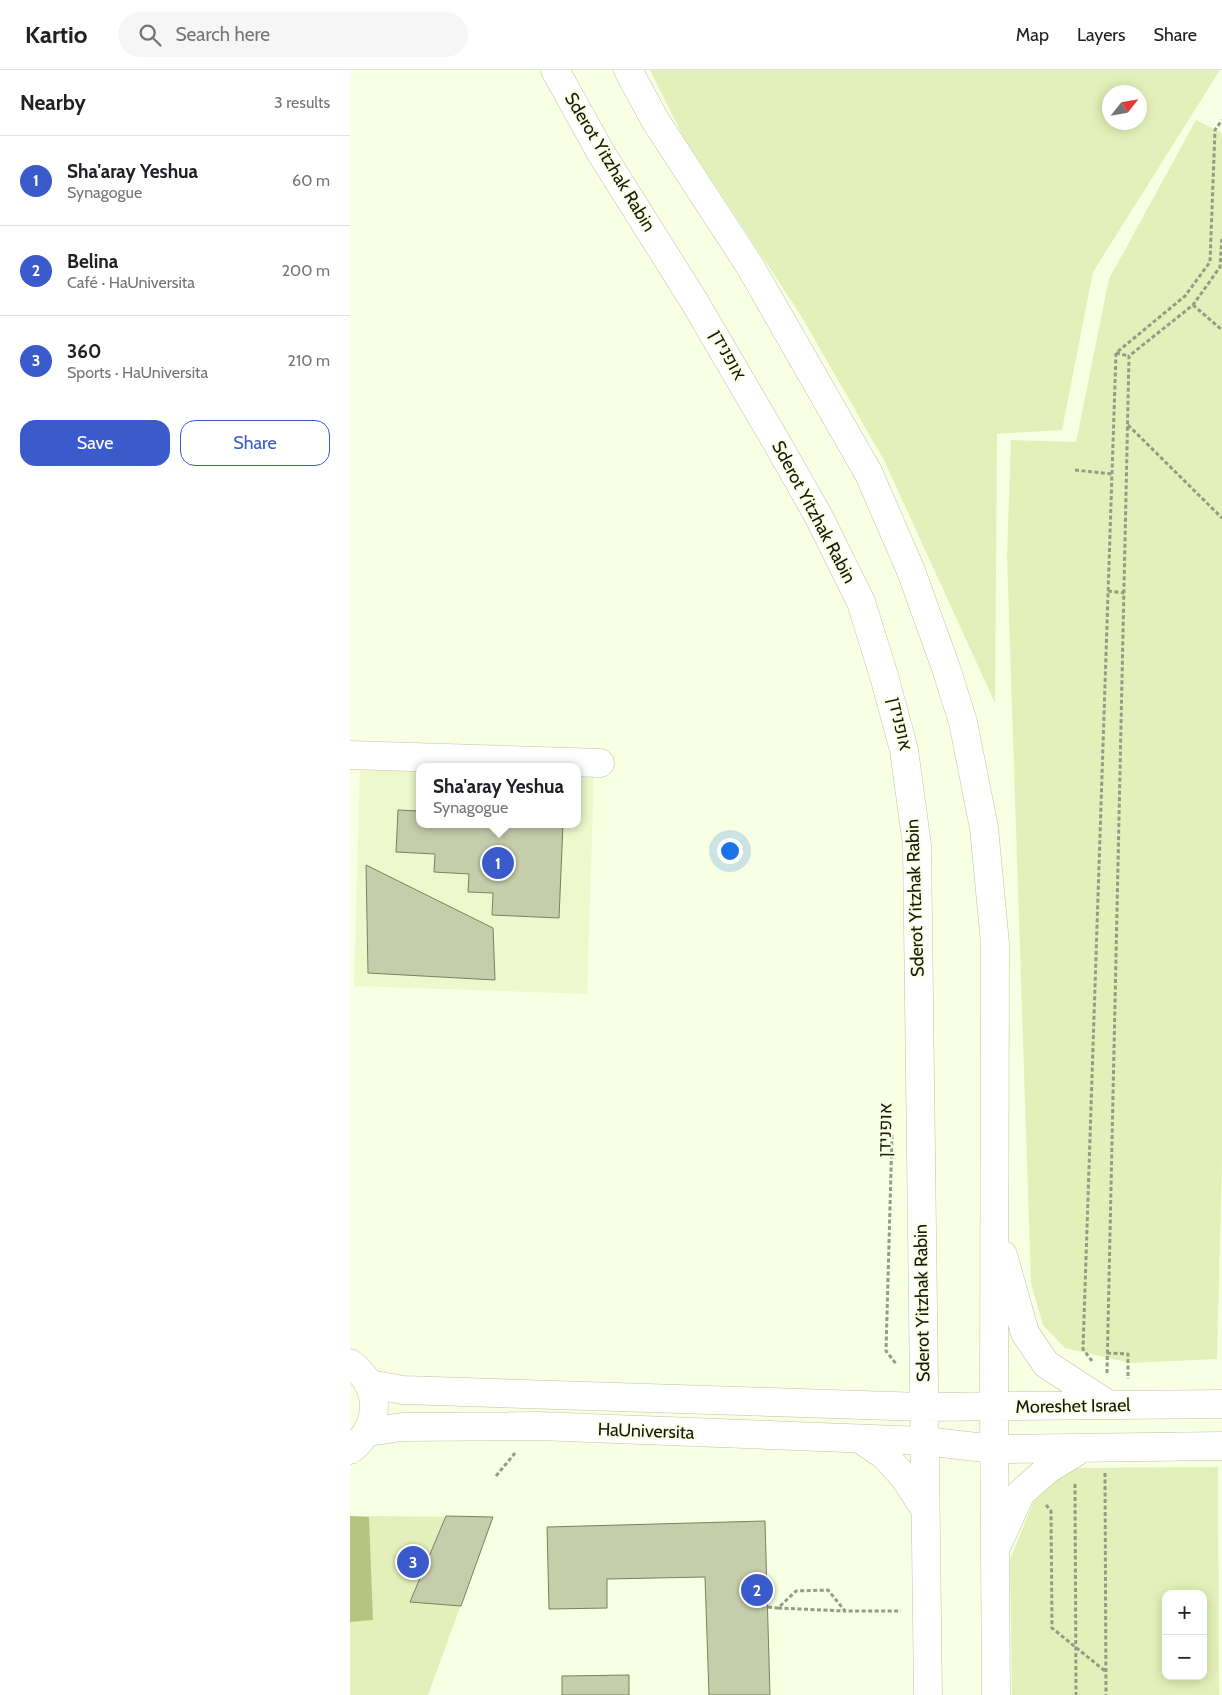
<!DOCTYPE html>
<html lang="en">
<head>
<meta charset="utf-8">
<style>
  body { margin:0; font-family:Cabin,Heebo,sans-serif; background:#f6f6f6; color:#202124 }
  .controls { position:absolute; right:15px; bottom:15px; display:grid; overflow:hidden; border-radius:10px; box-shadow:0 2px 12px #0003 }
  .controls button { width:45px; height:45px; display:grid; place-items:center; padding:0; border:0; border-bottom:1px solid #e0e0e0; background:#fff; color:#202124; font:25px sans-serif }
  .compass { position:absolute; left:752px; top:15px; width:45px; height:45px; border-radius:50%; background:#fff; box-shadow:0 2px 12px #0003; rotate:59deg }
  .you { position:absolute; left:379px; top:780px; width:18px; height:18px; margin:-12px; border:4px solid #fff; border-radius:50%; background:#1a73e8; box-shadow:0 0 0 8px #1a73e833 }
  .badge { display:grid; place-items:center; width:32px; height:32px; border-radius:50%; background:#3b5acc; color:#fff; font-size:16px; font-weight:700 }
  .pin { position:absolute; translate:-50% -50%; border:2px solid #fff; box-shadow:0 1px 5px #0006 }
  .popup { position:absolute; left:66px; top:693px; width:165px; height:65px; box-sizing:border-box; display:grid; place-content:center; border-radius:10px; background:#fff; filter:drop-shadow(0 1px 4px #0005); font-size:16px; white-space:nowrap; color:#757577 }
  .popup b { font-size:19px; color:#202124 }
  .popup::after { content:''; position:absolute; left:50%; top:100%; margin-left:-10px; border:10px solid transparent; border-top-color:#fff }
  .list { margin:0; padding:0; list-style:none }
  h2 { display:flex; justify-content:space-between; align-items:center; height:65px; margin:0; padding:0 20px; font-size:21px }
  h2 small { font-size:16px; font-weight:400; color:#757577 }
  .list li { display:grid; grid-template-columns:32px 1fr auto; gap:15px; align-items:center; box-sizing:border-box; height:90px; padding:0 20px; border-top:1px solid #e0e0e0 }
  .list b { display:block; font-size:19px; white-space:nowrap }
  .list p { margin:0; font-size:16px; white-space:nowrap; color:#757577 }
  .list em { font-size:16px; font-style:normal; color:#757577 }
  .actions { display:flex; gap:10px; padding:15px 20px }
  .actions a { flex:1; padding:11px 0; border:1px solid #3b5acc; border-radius:15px; text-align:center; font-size:18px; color:#3b5acc }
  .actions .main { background:#3b5acc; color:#fff }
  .icon { flex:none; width:28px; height:28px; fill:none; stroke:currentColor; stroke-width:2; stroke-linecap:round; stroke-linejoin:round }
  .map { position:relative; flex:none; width:872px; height:1625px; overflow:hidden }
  header { display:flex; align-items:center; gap:30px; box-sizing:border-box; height:70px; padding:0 25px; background:#fff; border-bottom:1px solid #e0e0e0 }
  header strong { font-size:24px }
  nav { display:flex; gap:28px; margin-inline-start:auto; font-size:18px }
  .search { width:350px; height:45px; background:#f6f6f6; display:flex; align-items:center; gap:12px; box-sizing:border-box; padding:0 18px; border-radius:28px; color:#757577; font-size:19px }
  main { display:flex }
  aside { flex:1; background:#fff }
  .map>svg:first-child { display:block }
  .built { fill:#eef8cc }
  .green { fill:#e4f0b9; fill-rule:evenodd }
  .water { fill:#b6c481 }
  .building { fill:#c5cdaa; stroke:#7a8161 }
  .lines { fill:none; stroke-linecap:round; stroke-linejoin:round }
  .street-casing { stroke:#bdc5a2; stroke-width:29 }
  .secondary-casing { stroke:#bdc5a2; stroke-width:29 }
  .path { stroke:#969b85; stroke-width:3; stroke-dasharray:4 2.5; stroke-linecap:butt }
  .street { stroke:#fff; stroke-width:28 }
  .secondary { stroke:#fff; stroke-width:28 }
  .labels { text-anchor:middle; stroke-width:4; stroke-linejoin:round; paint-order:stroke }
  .street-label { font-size:18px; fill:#16190c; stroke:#f8ffe2 }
</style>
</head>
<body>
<header>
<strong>Kartio</strong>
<div class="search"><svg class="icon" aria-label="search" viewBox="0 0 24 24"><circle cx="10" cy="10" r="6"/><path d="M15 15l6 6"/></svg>Search here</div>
<nav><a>Map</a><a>Layers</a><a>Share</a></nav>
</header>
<main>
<aside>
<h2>Nearby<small>3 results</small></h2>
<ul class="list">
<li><span class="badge">1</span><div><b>Sha'aray Yeshua</b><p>Synagogue</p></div><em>60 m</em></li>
<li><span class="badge">2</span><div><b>Belina</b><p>Café · HaUniversita</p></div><em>200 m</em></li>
<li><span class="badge">3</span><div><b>360</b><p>Sports · HaUniversita</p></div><em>210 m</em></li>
</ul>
<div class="actions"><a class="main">Save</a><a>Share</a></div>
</aside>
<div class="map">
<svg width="872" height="1625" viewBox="0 0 872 1625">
  <rect width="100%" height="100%" fill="#f8ffe2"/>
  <path class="built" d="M10 697 69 699V754H227V704H244L237 924 4 916Z"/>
  <path class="green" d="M300 0H870L743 202 712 360 647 364 645 633 534 390 450 244 334 68ZM760 22H790V52H760Z
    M846 50 872 63V1089L867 1289 780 1293 715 1278 693 1255 681 1213 657 486 661 370 726 372 759 209Z
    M868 1397 869 1625H662L660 1490 686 1425 724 1398ZM816 1524H853V1606H816Z
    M0 1446 143 1447 78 1625H0Z"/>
  <path class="water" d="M0 1446 19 1447 23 1550 0 1552Z"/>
  <path class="building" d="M48 740 69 741V754H213L209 848 142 845 143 823 118 822 119 804 84 802 85 784 46 782Z
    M16 795 143 858 145 910 18 903Z
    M96 1446 143 1447 111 1536 60 1532Z
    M415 1451 420 1625H359L355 1507 257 1509V1538L199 1539 197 1457Z
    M279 1605V1625H212V1606Z"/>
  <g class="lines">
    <defs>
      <path id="street" d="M0 685 250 693
        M0 1293C32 1317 32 1356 0 1380
        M19 1314 53 1320 574 1337
        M18 1362 52 1357 188 1356 574 1371"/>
      <path id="secondary" d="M205 0 251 83 344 231 427 373 469 447 511 532 534 606 554 680 567 775 578 1625
        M278 0 305 50 400 196 519 404 561 501 596 598 613 652 634 758 645 873 644 1336 646 1625
        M653 1185 675 1263 696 1294 759 1335
        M574 1337 872 1334
        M510 1369 535 1386 554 1407 575 1439
        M574 1371 644 1379 872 1376
        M648 1473 671 1423 698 1399 731 1379"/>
    </defs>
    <use href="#street" class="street-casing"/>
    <use href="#secondary" class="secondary-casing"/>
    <path class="path" d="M843 235 872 260
      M766 283 779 286
      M778 355 872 448
      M725 400 762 404
      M758 521 774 523
      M542 1065 536 1281 547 1295
      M757 1283 778 1284V1309
      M742 1291 733 1279 766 283 835 226 860 192 865 60 872 50
      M757 1303 779 286 843 235 870 197 872 166
      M755 1403 756 1625
      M146 1406 165 1383
      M725 1414 726 1625
      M696 1435 701 1441 702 1558 755 1601
      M418 1537 428 1538 446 1521 478 1520 495 1541H551
      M428 1538 494 1541"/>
    <use href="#street" class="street"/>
    <use href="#secondary" class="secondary"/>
  </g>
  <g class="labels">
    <g class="street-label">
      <text transform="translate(260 92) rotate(59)" y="6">Sderot Yitzhak Rabin</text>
      <text transform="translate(378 285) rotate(61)" y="6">אופנידן</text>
      <text transform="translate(464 442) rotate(62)" y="6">Sderot Yitzhak Rabin</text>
      <text transform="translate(550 654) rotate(77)" y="6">אופנידן</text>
      <text transform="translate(565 828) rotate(-92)" y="6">Sderot Yitzhak Rabin</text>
      <text transform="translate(535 1060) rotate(-89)" y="6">אופנידן</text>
      <text transform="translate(572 1233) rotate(-91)" y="6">Sderot Yitzhak Rabin</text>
      <text transform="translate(723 1336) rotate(-1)" y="6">Moreshet Israel</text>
      <text transform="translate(296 1361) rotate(2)" y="6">HaUniversita</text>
    </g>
  </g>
</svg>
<div class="controls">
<button>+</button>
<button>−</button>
</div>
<svg class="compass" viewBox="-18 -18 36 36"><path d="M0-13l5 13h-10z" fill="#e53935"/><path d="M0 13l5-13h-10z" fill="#757577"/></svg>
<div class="you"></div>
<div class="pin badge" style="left:148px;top:793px">1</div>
<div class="popup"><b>Sha'aray Yeshua</b>Synagogue</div>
<div class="pin badge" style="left:407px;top:1520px">2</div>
<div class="pin badge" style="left:63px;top:1492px">3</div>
</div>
</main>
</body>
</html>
